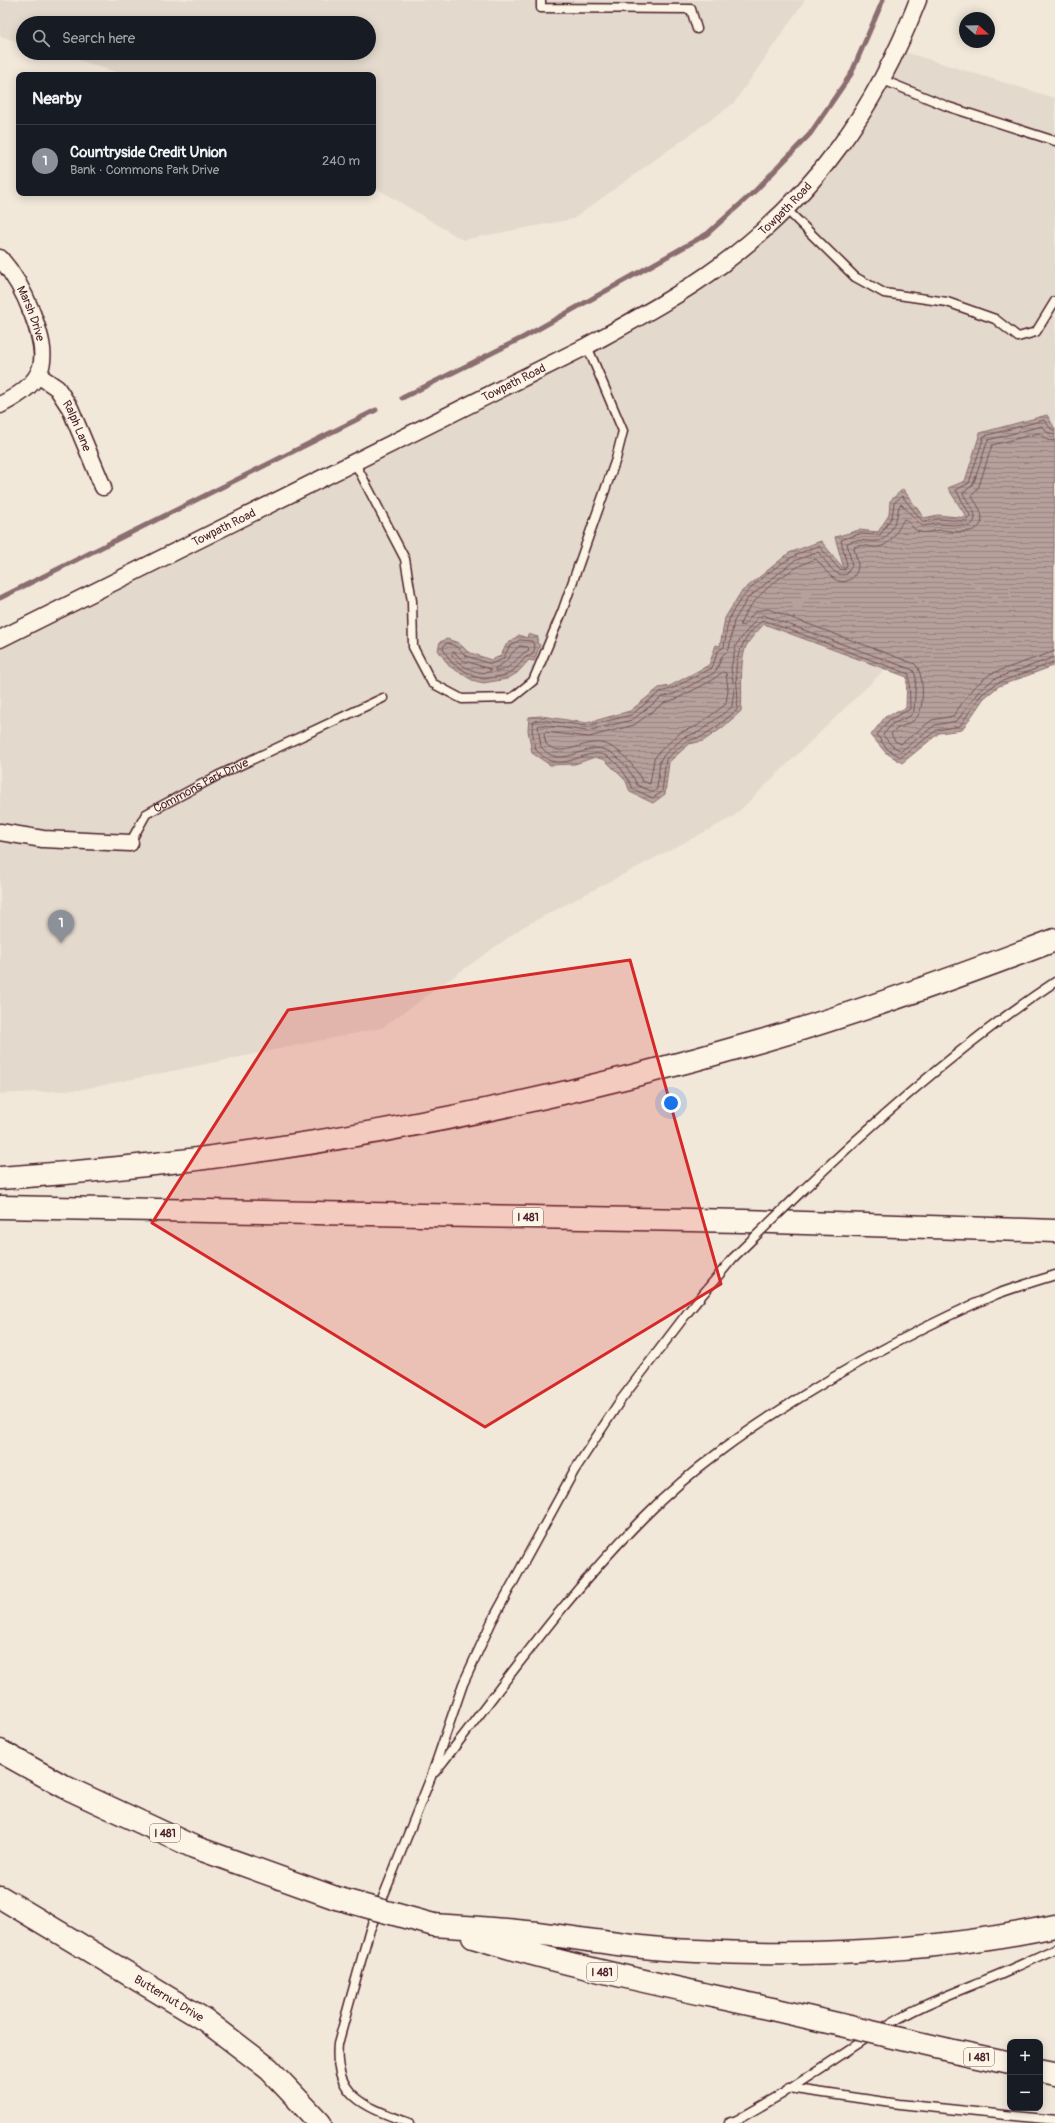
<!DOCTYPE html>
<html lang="en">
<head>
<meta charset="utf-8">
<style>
  body { margin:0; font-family:Pangolin,sans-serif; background:#20242c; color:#f1f3f6 }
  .controls { position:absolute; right:12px; bottom:12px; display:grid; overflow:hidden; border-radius:8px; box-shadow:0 2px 10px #0003 }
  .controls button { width:36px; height:36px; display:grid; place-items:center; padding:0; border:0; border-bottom:1px solid #363941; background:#171b24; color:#f1f3f6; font:20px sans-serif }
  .compass { position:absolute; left:959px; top:12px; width:36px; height:36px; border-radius:50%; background:#171b24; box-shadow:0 2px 10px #0003; rotate:110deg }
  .you { position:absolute; left:671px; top:1103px; width:14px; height:14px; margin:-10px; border:3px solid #fff; border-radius:50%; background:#1a73e8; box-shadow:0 0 0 6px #1a73e833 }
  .badge { display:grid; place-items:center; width:26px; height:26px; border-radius:50%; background:#8c9099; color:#fff; font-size:13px; font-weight:700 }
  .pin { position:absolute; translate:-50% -33px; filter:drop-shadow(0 1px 2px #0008) }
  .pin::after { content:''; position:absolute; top:21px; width:14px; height:12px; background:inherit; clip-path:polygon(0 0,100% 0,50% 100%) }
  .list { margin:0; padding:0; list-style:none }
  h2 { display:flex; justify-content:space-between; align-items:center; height:52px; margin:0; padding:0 16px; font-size:17px }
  h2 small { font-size:13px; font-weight:400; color:#9ea1a6 }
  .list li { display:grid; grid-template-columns:26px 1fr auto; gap:12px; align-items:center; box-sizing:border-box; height:72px; padding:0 16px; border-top:1px solid #363941 }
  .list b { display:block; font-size:15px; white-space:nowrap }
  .list p { margin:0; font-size:13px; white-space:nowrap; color:#9ea1a6 }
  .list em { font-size:13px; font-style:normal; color:#9ea1a6 }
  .icon { flex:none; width:22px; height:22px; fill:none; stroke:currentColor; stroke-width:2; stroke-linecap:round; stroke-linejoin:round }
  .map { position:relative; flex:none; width:1055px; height:2123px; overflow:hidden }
  .search { position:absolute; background:#171b24; box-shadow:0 2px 10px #0003; left:16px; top:16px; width:360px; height:44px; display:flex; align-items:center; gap:10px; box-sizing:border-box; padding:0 14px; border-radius:22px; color:#9ea1a6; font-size:15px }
  .panel { position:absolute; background:#171b24; box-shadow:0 2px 10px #0003; left:16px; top:72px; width:360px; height:124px; border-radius:8px }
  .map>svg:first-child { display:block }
  .built { fill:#e4d9cd }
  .water { fill:url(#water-rules); stroke:#8b6d6f }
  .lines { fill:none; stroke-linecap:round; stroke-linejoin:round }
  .shore { stroke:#755358; stroke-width:1 }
  .stream { stroke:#8b6d6f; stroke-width:5 }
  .lane-casing { stroke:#4a1f2b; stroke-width:11 }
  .street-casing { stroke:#4a1f2b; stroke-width:19 }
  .secondary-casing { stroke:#4a1f2b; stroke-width:25 }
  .highway-casing { stroke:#4a1f2b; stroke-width:25 }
  .lane { stroke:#fcf5e5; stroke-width:8 }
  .street { stroke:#fcf5e5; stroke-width:16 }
  .secondary { stroke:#fcf5e5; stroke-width:22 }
  .highway { stroke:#fcf5e5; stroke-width:22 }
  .lane-bridge-casing { stroke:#4a1f2b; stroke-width:11; stroke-linecap:butt }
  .highway-bridge-casing { stroke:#4a1f2b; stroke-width:25; stroke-linecap:butt }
  .lane-bridge { stroke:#fcf5e5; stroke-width:8 }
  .highway-bridge { stroke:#fcf5e5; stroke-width:22 }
  .marked { fill:#d62828; fill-opacity:0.2; stroke:#d62828; stroke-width:3; stroke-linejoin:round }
  .labels { text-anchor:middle; stroke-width:4; stroke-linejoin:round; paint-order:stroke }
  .shield { fill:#fcf5e5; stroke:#7f5f63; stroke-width:1 }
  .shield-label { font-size:11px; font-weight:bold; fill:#4a1f2b }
  .street-label { font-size:12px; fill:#4a1f2b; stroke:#fcf5e5 }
</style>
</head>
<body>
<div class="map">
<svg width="1055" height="2123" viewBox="0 0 1055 2123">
  <defs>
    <pattern id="water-rules" width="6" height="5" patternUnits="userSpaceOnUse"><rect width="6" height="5" fill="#b6a19c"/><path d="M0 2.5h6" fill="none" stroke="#96837f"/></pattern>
  </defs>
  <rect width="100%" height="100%" fill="#f1e8da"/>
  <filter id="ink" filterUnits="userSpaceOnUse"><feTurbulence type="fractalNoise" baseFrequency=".025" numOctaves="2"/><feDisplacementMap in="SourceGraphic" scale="8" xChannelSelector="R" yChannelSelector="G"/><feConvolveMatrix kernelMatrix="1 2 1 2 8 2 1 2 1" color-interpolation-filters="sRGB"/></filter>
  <g filter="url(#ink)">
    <path class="built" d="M0 0H805L734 103 573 219 463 240 373 186V75H125L57 53H369V23H23V43L0 36Z
      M898 50 1055 98V504L733 817 523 927 382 1028 79 1090 0 1094V639L650 311 786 209Z"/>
    <path class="water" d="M1047 415 1055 429 1053 666 999 686 984 698 962 730 939 733 902 763 885 752 871 735 886 716 906 708 907 677 764 624C759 630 747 641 745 649 739 668 743 690 741 711L722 728 703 741 689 744 669 762 665 794 653 803 630 792 626 781 605 760 595 757 575 764 550 765 532 753 528 730 529 717 541 716 587 723 630 711 659 688 670 686 709 665 716 645 720 646 725 618 741 592 789 553 821 541 844 569 835 537 859 530 878 532 889 515 890 501 903 489 924 518 938 515 967 518 948 488 965 481 980 433Z
      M528 634 538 637 537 643 540 645 534 661 529 660 517 673 507 679 483 683 472 680 449 666 438 650 440 642 447 639 459 643 468 652 491 660 501 656 506 645 519 635 527 638Z"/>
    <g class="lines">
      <path class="shore" d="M1055 430 1051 429 1044 420 984 436 969 483 956 490 970 515 967 521 938 519 923 522 902 496 894 503 892 517 880 535 859 534 841 540 847 565 845 570 839 569 819 546C788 554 740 589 729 620 726 628 726 638 724 647L718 651 712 668 671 689 660 692 631 715 587 726 541 720 534 721 532 730 536 750C540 753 546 760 551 761 566 766 580 755 594 754 612 751 627 775 633 789L653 798 662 792 666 759 687 741 701 737 719 725 737 710C739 695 736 683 736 669 737 650 748 632 763 620L909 674 910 709 889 720 877 735 887 749 901 757 937 730 960 726 981 695 997 683 1055 662
        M1055 435 1048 433 1042 426 988 440 973 485 963 493C967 503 983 516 970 526L938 524 922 526 901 504 899 506C898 516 890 541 877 541 866 542 858 538 847 543L852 565 847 574C834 579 826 560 818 552L794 561 748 598 734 621 729 649 722 656 717 669 714 673 674 694 662 697 632 720 587 731 541 725 538 726 541 747C544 750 549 755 553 756 566 760 580 751 592 749 612 744 631 770 637 785L653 792 657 789 660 761 663 756 684 737 699 732 732 707 734 689 731 668 736 645 757 618 763 615 913 670 916 677 914 711 910 716 892 724 883 735 891 745 901 751 935 725 957 721 978 692 994 679 1055 657
        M1055 441 1047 440 1039 433 992 445 979 486 972 496C974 501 979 506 981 512 988 537 955 532 942 530 934 530 927 534 920 532 912 530 910 521 904 519 897 531 890 549 873 547 866 546 861 544 854 547 854 553 858 559 858 565 858 571 855 576 851 579 835 589 825 568 816 559 789 567 749 598 740 625L743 626 756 611 768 609 915 664C924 672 925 708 917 717 910 726 898 725 891 734L895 741 901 744 932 720 953 716 973 688 990 674 1055 651
        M520 640 532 641 535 648 532 655 526 657 514 670 506 675 484 679 473 676 452 663 443 649 444 645 448 643 457 647 466 656 491 664 503 659 509 647Z
        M520 646 528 647 529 650C516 656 511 672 495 671V668C512 660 507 655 520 646Z
        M454 652 462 660 490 669 491 671C479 677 458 665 452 655Z
        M723 672 726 673 728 689 726 704 697 726 681 732 659 752 654 759 650 784 642 781C634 764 614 740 593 743 575 745 561 757 546 744L544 734 545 732 589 737 634 725 664 703 676 699 711 681Z"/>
      <path class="stream" d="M402 398 524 337 707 234 756 190 810 134 851 74 883 0
        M0 598 376 410"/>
      <defs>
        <g id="lane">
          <path d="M541 0V8L691 9 697 29"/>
          <path d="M883 80 949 107 1055 141"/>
          <path d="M786 209 855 277 884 293 947 302 995 319 1018 337 1036 332 1055 301"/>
          <path d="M355 463 405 559 412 601 413 647 432 683 462 699 512 698 533 681 562 612 616 459 623 431 587 346"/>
          <path id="s1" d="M130 843 146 814 217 776 383 698"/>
          <path d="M802 1191C879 1117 965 1041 1055 982"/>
          <path d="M435 1772C503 1686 566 1595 644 1517 693 1467 750 1428 809 1392 869 1355 932 1322 997 1294 1016 1287 1036 1281 1055 1275"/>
          <path d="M880 2030C913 2008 948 1995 985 1980 1009 1971 1032 1959 1055 1949"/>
          <path d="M789 2088 899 2104 1055 2120"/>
          <path d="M409 2123C367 2107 333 2097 338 2044L369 1932 431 1777 463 1684 492 1621 574 1471 620 1401 688 1312 733 1258"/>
          <path d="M728 2123 737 2120 782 2094 870 2036"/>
        </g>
        <g id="street">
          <path id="s2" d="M0 258C15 275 24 292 32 313 50 360 48 381 0 405"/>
          <path id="s3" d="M38 375 57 388 70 408 103 487"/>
          <path id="s4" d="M0 639 587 346C632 321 679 296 721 265 815 195 876 109 918 0"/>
          <path d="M0 832 43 839 130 843"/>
        </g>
        <g id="secondary">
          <path id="s5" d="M0 1897 205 2020 269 2069 320 2123"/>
        </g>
        <path id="highway" d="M0 1178C258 1161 513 1113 761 1041 861 1012 958 977 1055 940
          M0 1207 743 1221 1055 1231
          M0 1751 65 1787 194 1847 336 1898
          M434 1925C468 1927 503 1929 537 1933 590 1940 642 1949 696 1951 815 1957 938 1951 1055 1926
          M473 1937C571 1967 672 1987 772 2009
          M949 2050 1010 2063
          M1040 2070 1055 2073"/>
      </defs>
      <use href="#lane" class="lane-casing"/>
      <use href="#street" class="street-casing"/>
      <use href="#secondary" class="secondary-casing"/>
      <use href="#highway" class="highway-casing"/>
      <use href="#lane" class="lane"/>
      <use href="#street" class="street"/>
      <use href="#secondary" class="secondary"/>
      <use href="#highway" class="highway"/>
      <defs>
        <path id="lane-bridge" d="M733 1258 802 1191"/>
        <path id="highway-bridge" d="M336 1898 434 1925
          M772 2009 949 2050"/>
      </defs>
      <use href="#lane-bridge" class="lane-bridge-casing"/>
      <use href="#highway-bridge" class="highway-bridge-casing"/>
      <use href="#lane-bridge" class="lane-bridge"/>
      <use href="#highway-bridge" class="highway-bridge"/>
    </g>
  </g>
  <path class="marked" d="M630 960 721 1284 485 1427 152 1223 288 1010Z"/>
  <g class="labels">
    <g class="shield">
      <rect x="513" y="1208" width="30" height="18" rx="3"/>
      <rect x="150" y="1824" width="30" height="18" rx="3"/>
      <rect x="587" y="1963" width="30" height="18" rx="3"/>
      <rect x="964" y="2048" width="30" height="18" rx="3"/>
    </g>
    <g class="shield-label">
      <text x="528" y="1221">I 481</text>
      <text x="165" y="1837">I 481</text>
      <text x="602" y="1976">I 481</text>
      <text x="979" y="2061">I 481</text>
    </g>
    <g class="street-label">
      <text dy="4" stroke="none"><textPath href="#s4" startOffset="898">Towpath Road</textPath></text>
      <text dy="4" stroke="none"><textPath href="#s2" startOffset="64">Marsh Drive</textPath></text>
      <text dy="4" stroke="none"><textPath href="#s4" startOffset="574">Towpath Road</textPath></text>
      <text dy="4" stroke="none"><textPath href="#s3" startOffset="66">Ralph Lane</textPath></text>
      <text dy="4" stroke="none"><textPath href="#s4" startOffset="250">Towpath Road</textPath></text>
      <text dy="4" stroke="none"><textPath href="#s1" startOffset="95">Commons Park Drive</textPath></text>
      <text dy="4" stroke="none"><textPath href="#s5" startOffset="197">Butternut Drive</textPath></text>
    </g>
  </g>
</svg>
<div class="controls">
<button>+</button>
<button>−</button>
</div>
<svg class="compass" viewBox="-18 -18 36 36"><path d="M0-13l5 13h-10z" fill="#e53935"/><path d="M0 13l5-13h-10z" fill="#9ea1a6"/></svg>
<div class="you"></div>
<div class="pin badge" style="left:61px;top:943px">1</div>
<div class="search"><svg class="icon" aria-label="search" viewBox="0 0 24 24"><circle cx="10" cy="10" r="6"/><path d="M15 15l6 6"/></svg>Search here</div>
<section class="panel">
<h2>Nearby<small></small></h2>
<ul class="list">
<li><span class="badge">1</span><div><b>Countryside Credit Union</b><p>Bank · Commons Park Drive</p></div><em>240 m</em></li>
</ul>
</section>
</div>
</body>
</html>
